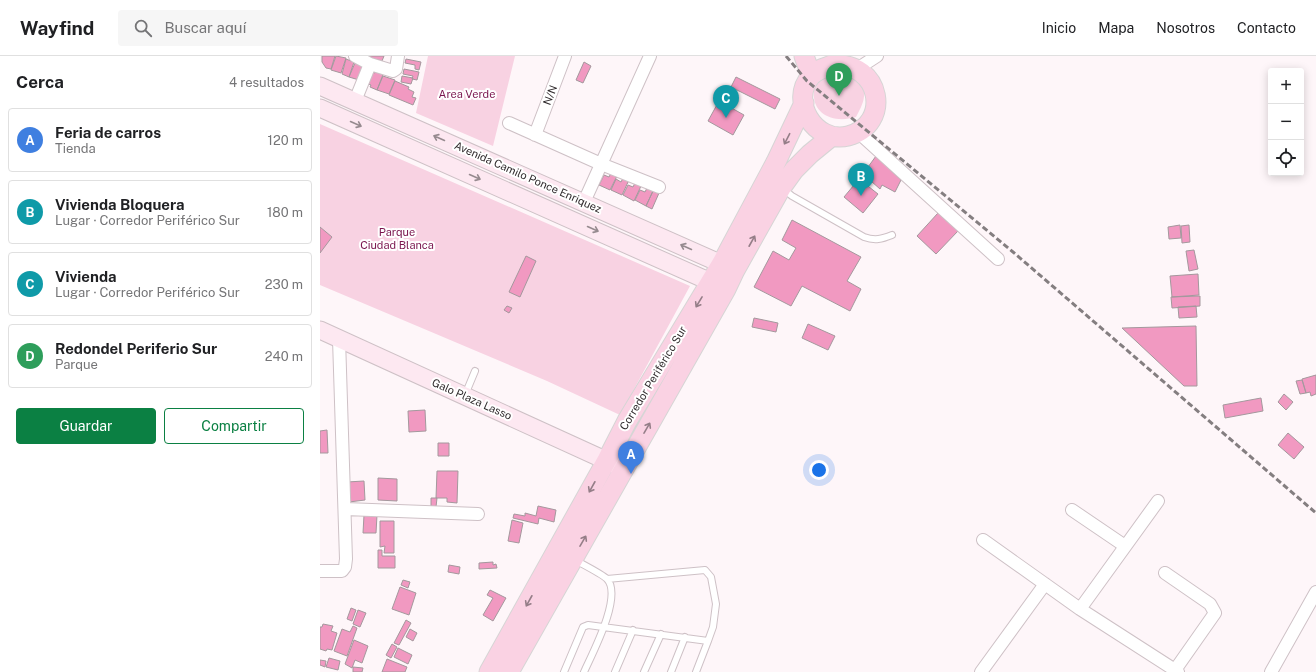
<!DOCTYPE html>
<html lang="es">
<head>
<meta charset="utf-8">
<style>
  body { margin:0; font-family:"Public Sans",sans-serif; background:#f6f6f6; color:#202124 }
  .controls { position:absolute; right:12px; top:12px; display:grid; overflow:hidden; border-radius:4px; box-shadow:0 2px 10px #0003 }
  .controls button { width:36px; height:36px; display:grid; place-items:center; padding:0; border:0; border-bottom:1px solid #e0e0e0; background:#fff; color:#202124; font:20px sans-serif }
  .you { position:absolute; left:499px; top:414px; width:14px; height:14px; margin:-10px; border:3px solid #fff; border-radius:50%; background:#1a73e8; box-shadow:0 0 0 6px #1a73e833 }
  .badge { display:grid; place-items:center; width:26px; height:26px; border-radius:50%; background:#0b8043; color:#fff; font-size:13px; font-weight:700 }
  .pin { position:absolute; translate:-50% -33px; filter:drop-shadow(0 1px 2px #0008) }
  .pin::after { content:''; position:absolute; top:21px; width:14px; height:12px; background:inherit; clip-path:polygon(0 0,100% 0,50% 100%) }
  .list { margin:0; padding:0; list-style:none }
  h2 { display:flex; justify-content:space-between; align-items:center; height:52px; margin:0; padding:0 16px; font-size:17px }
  h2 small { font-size:13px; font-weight:400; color:#757577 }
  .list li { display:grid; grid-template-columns:26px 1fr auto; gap:12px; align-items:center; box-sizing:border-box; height:64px; margin:0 8px 8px; padding:0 8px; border:1px solid #e0e0e0; border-radius:4px }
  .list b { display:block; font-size:15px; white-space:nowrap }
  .list p { margin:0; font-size:13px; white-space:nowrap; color:#757577 }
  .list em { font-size:13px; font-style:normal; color:#757577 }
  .actions { display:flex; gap:8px; padding:12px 16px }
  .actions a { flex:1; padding:9px 0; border:1px solid #0b8043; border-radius:4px; text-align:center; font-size:14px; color:#0b8043 }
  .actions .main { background:#0b8043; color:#fff }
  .icon { flex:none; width:22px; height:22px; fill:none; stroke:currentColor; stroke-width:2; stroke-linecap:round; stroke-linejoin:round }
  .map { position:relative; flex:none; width:996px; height:616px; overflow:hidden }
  header { display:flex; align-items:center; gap:24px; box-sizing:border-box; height:56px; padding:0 20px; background:#fff; border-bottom:1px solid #e0e0e0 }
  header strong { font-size:19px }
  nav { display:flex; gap:22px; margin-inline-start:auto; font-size:14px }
  .search { width:280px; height:36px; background:#f6f6f6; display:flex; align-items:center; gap:10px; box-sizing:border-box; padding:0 14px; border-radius:4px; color:#757577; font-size:15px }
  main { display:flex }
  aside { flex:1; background:#fff }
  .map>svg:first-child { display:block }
  .green { fill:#f8d2e2 }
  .building { fill:#f199c1; stroke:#a4989d }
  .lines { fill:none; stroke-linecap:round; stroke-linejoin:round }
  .lane-casing { stroke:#cec1c6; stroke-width:8 }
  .street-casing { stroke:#cec1c6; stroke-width:14 }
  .secondary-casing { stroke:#cec1c6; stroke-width:19 }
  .primary-casing { stroke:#d6d5d5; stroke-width:21 }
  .lane { stroke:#fff; stroke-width:6 }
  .street { stroke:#fff; stroke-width:12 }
  .secondary { stroke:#fde8f1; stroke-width:17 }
  .primary { stroke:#fad2e3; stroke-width:19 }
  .rail { stroke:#847e80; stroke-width:3; stroke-dasharray:6 3; stroke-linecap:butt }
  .oneway { stroke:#968a8f }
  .oneway2 { stroke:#957e88 }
  .labels { text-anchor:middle; stroke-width:4; stroke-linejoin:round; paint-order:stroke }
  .park-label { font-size:11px; fill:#7a154e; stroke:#fff }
  .street-label { font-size:11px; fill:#302b2d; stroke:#fff }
</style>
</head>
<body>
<header>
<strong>Wayfind</strong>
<div class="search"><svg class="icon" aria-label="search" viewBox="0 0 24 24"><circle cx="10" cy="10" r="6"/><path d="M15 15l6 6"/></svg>Buscar aquí</div>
<nav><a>Inicio</a><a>Mapa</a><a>Nosotros</a><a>Contacto</a></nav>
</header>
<main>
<aside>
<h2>Cerca<small>4 resultados</small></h2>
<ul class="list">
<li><span class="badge" style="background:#3f7fe0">A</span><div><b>Feria de carros</b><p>Tienda</p></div><em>120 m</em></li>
<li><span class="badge" style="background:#0f9aa8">B</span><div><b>Vivienda Bloquera</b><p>Lugar · Corredor Periférico Sur</p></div><em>180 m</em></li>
<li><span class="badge" style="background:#0f9aa8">C</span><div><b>Vivienda</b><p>Lugar · Corredor Periférico Sur</p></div><em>230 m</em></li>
<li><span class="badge" style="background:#2e9e5b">D</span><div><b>Redondel Periferio Sur</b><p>Parque</p></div><em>240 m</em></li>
</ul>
<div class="actions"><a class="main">Guardar</a><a>Compartir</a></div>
</aside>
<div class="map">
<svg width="996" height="616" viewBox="0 0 996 616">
  <rect width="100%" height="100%" fill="#fef6f9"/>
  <path class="green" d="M108 0H195L173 90 96 57Z
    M522 14 543 28C546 42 543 48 536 61 509 69 485 54 497 24Z
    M0 68 370 230 300 359 227 325 0 229Z"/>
  <path class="building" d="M2 0H15L11 13 6 12 2 6Z
    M16 0 26 2 21 17 11 14Z
    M50 0H64L62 5 50 2Z
    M26 3 34 6 29 21 22 18Z
    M86 3 101 6 99 14 95 13V9L85 7Z
    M264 6 271 10 263 27 256 24Z
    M35 7 44 10 39 24 29 21Z
    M57 13 64 16 57 34 50 31 51 29 46 27 50 15 55 17Z
    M84 13 99 16 97 24 92 23 93 20 83 18Z
    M63 20 75 24 69 38 57 34Z
    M82 20 93 22 91 28 81 26Z
    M416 21 460 43 455 53 411 31Z
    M75 25 89 31 88 33 94 36 92 41 96 42 93 49 69 39Z
    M399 45 424 59 413 79 388 65Z
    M556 100 581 124 575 136 562 129 560 133 543 118Z
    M291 117 297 120 290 134 279 129 284 119 289 121Z
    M303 122 309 124 302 139 291 134 296 123 301 126Z
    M539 123 558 138 543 157 524 141Z
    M315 127 321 130 314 145 303 139 308 129 313 131Z
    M327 132 333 135 326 150 315 144 320 134 325 136Z
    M333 135 339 137 332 153 326 150Z
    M618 157 638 175 616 198 597 180Z
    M472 164 541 201 527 225 541 233 530 255 482 230 471 250 434 231 453 195 469 204 476 192 462 184Z
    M860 169 861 182 849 183 848 171Z
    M869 169 870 186 862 187 861 170Z
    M0 171 12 181 0 197Z
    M874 194 878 213 869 215 866 195Z
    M206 200 216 205 200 241 189 236Z
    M878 218 879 239 852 241 850 220Z
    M880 240V250L852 252 851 241Z
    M187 250 192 252 189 257 184 254Z
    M876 250 877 261 859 262 858 251Z
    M434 262 458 267 456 276 432 271Z
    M488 268 515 280 508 294 482 282Z
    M876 270 877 330H864L802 272Z
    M996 319V338L991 340 990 336 986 337 982 323Z
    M982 324 986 337 980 338 976 325Z
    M964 338 973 346 966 354 958 346Z
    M941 342 943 355 905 362 903 349Z
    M105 354 106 375 89 376 88 355Z
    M7 374 8 397H0V375Z
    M968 377 984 391 974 403 958 389Z
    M118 387H129V400H118Z
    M117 415H138L137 447 127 446V442H116Z
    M58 422 77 423V445L58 444Z
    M44 425 45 444 29 446 27 426Z
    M111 442H117L116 451H111Z
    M218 450 236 454 234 466 219 462 218 468 193 462 194 458 205 460V457L216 460Z
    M44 459H57L56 477H43Z
    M192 464 203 467 199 487 188 485Z
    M60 465H74V497H64L65 490 60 491Z
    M58 494H62V500H75V512H58Z
    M173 506V509L176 508 177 512 159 513V507Z
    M129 509 140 511 139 518 128 516Z
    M83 524 90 526 88 532 81 529Z
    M80 531 96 537 89 559 72 553Z
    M170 534 186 542 173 565 163 559 173 542 167 539Z
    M31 552 36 554 32 565 27 563Z
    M38 554 46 557 40 571 33 568Z
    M86 564 91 567 79 589 74 587Z
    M3 568 13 570 11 575 17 577 12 594 7 593 6 595 0 593V571H2Z
    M33 570 37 572 27 600 14 595 22 573 30 576Z
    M90 573 97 577 93 585 86 581Z
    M34 584 48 590 42 607 35 604 32 612 25 608Z
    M72 588 77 591 71 602 66 599Z
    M78 592 92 599 88 608 74 601Z
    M9 602 20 605 18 614 6 611Z
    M67 603 87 611 85 616H62Z
    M0 604 6 605 5 611 0 609Z
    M33 611 43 612 42 616H33Z"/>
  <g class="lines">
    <defs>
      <path id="lane" d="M463 133 472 140 544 181C555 185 562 183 572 179
        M145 339 155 315
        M255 504C262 508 282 518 287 523 303 540 272 598 264 616
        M287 523 385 514 391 521 396 548 393 571 388 585
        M244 616 263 571 268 569 388 585 376 616
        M295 616 313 574
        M324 616 341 578
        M351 616 365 581"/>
      <path id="street" d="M50 8 73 15 76 13 78 0
        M537 13 557 0
        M35 45 50 8 35 0
        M189 67 281 108 339 131
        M538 76 678 203
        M215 79 245 0
        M264 146 330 0
        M25 453 158 458
        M752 454 805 490
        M663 484 760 553 858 616
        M0 515H22L25 511 26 503 19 283
        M845 517 890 548 895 557 855 614
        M760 553 838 445
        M661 616 725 528
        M951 616 996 536"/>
      <path id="secondary" d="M0 30 413 213
        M0 52 402 231
        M0 274 298 410"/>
      <path id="primary" d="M484 0 491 19
        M512 9C562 5 572 69 528 80 494 88 469 44 491 20 496 14 504 12 512 9Z
        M169 616 287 404 307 365 402 207 456 106 484 47
        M189 616 406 233 415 214 461 132 474 114 490 98 512 80"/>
    </defs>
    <use href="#lane" class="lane-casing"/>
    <use href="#street" class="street-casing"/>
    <use href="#secondary" class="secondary-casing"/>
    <use href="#primary" class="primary-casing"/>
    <use href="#lane" class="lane"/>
    <use href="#street" class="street"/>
    <use href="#secondary" class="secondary"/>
    <use href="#primary" class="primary"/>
    <path class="rail" d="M466 0 487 25 693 196 996 457"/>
  </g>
  <defs><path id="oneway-shaft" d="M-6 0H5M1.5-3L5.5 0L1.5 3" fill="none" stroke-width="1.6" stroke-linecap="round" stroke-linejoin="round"/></defs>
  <g class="oneway">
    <use href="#oneway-shaft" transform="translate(36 68) rotate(24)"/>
    <use href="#oneway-shaft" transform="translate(119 82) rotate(-156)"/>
    <use href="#oneway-shaft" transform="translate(155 121) rotate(24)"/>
    <use href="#oneway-shaft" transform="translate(273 173) rotate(24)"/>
    <use href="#oneway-shaft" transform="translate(366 191) rotate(-156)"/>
  </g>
  <g class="oneway2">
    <use href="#oneway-shaft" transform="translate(467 83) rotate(117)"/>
    <use href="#oneway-shaft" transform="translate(432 185) rotate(-61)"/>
    <use href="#oneway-shaft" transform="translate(379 246) rotate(121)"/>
    <use href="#oneway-shaft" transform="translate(327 372) rotate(-60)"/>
    <use href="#oneway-shaft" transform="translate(272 431) rotate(119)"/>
    <use href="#oneway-shaft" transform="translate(263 485) rotate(-60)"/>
    <use href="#oneway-shaft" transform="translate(209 545) rotate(119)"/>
  </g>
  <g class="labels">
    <g class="park-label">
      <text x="147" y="42">Area Verde</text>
      <text x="77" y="180">Parque<tspan x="77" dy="13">Ciudad Blanca</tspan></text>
    </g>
    <g class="street-label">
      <text transform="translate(230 39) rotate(-69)" y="4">N/N</text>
      <text transform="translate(208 121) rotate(24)" y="4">Avenida Camilo Ponce Enriquez</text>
      <text transform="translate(333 322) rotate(-59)" y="4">Corredor Periférico Sur</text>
      <text transform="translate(152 343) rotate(24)" y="4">Galo Plaza Lasso</text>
    </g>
  </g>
</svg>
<div class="controls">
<button>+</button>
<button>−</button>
<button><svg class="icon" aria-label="locate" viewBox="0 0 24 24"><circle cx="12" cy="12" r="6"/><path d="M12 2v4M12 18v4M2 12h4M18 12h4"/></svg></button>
</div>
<div class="you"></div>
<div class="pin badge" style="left:311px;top:418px;background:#3f7fe0">A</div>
<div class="pin badge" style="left:541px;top:140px;background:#0f9aa8">B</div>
<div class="pin badge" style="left:406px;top:62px;background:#0f9aa8">C</div>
<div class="pin badge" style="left:519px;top:40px;background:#2e9e5b">D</div>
</div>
</main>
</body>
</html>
